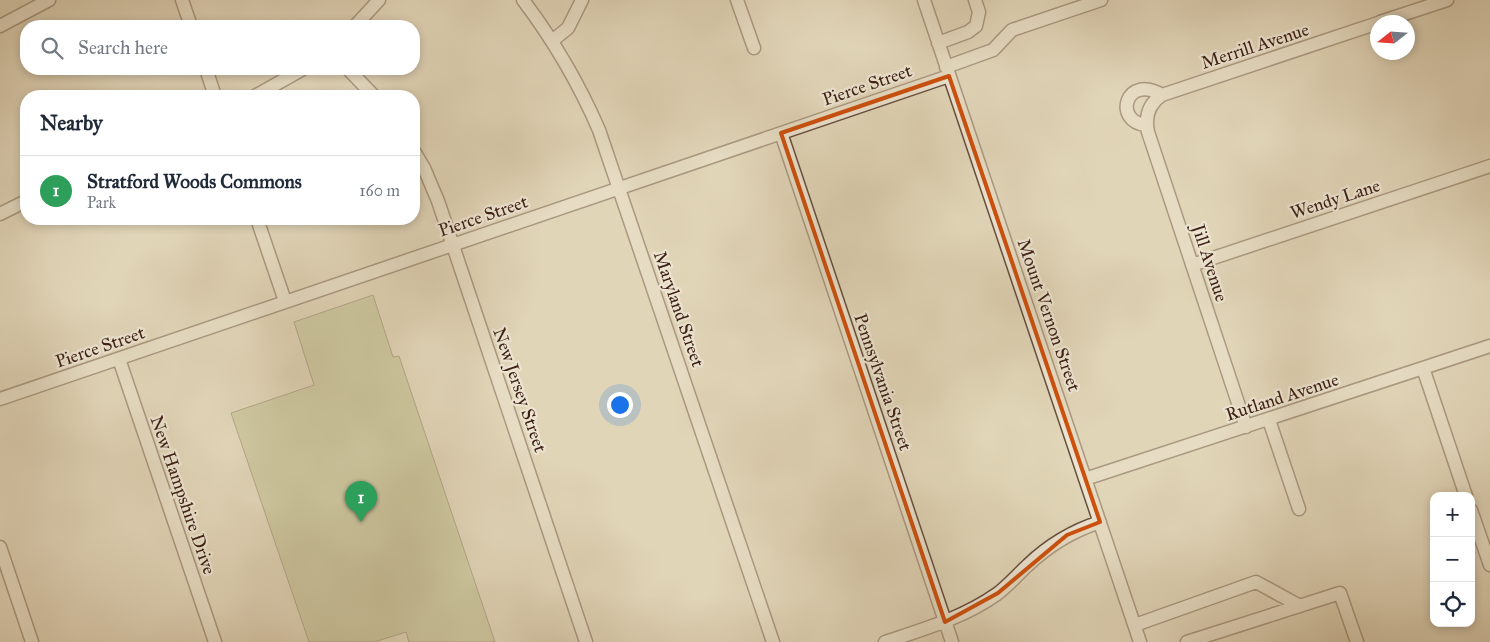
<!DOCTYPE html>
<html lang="en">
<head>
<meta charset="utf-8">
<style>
  body { margin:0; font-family:"IM FELL Great Primer",serif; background:#f6f6f7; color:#1f2937 }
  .controls { position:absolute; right:15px; bottom:15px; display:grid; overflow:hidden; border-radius:10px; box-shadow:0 2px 8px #0003 }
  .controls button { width:45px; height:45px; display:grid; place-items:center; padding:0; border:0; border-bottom:1px solid #e0e1e3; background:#fff; color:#1f2937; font:25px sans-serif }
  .compass { position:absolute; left:1370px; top:15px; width:45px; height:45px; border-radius:50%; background:#fff; box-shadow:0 2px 8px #0003; rotate:253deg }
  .you { position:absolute; left:619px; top:404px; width:18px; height:18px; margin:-12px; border:4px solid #fff; border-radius:50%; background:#1a73e8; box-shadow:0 0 0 8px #1a73e833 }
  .badge { display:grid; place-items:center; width:32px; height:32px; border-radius:50%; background:#7c3aed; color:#fff; font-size:16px; font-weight:700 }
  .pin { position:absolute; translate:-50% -41px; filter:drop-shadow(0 1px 2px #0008) }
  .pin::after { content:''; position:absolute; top:26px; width:18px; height:15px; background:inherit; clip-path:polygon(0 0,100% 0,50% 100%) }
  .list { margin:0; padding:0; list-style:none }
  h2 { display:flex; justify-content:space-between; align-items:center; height:65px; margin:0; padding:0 20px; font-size:21px }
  h2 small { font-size:16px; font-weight:400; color:#747a83 }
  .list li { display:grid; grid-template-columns:32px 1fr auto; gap:15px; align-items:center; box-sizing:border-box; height:70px; padding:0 20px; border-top:1px solid #e0e1e3 }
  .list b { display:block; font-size:19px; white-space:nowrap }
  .list p { margin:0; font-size:16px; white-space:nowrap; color:#747a83 }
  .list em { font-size:16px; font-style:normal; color:#747a83 }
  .icon { flex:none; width:28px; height:28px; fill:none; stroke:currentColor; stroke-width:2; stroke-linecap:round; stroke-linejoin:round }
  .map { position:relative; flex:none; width:1490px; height:642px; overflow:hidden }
  .search { position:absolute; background:#fff; box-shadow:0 2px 8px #0003; left:20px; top:20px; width:400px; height:55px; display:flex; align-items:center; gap:12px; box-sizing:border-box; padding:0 18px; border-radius:20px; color:#747a83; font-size:19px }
  .panel { position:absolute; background:#fff; box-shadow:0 2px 8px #0003; left:20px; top:90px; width:400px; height:135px; border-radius:20px }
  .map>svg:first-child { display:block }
  .green { fill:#b8bc8b; stroke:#7a6e50 }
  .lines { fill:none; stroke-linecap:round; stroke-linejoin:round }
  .minor-casing { stroke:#664e3e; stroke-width:15 }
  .minor { stroke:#ece4d1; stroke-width:12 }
  .marked { fill:none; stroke:#ce500d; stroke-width:4; stroke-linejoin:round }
  .labels { text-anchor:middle; stroke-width:4.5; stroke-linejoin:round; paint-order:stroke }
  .street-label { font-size:18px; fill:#3d2015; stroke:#ece4d1 }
</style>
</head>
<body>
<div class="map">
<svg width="1490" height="642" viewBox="0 0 1490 642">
  <rect width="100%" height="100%" fill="#e1d6b8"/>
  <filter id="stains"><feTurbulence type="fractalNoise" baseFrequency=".004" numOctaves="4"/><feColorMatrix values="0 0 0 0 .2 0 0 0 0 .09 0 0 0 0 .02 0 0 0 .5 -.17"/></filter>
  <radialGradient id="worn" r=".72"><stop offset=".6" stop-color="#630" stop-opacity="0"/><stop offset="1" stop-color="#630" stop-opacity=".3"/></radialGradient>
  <path class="green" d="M373 295 393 357 399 356 495 642H409L406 632 374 642H309L231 413 314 385 294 322Z"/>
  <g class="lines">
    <defs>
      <path id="minor" d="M182 0 191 26
        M523 0C554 41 579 84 599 130L773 642
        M737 0 754 48
        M924 0 1140 642
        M1380 22 1447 0
        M0 26 49 0
        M355 26 379 0
        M552 41 568 28 582 0
        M938 43 968 32 976 26 979 12 975 0
        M946 67 993 50 1012 30 1101 0
        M206 69 215 96
        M348 69 374 96
        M255 96 303 69
        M1146 125C1113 122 1125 73 1162 95
        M781 133 952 642
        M414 151 424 168 438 201 586 642
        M0 214 26 201
        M257 219 285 301
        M1192 265 1490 166
        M119 359 215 642
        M1423 368 1466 496
        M0 399 949 76
        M1269 420 1299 509
        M1246 427 1148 132C1145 117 1148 104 1162 95L1378 23
        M1085 479 1490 346
        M1471 510 1490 565
        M0 547 32 642
        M1135 625 1256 582 1300 606
        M885 642C924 629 963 618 997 594 1009 585 1018 574 1028 565 1049 545 1072 531 1100 522
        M1187 642 1340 593 1357 642"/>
    </defs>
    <use href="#minor" class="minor-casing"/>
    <use href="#minor" class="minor"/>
  </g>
  <path d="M0 0H1490V642H0ZM949 76 1100 522 1067 535 998 593 945 622 781 133Z" fill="#e1d6b8" fill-opacity=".55" fill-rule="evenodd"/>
  <path class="marked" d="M949 76 1100 522 1067 535 998 593 945 622 781 133Z"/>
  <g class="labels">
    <g class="street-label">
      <text transform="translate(1255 46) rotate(-18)" y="6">Merrill Avenue</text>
      <text transform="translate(867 85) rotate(-19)" y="6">Pierce Street</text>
      <text transform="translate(1335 199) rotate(-18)" y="6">Wendy Lane</text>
      <text transform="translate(483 216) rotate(-19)" y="6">Pierce Street</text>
      <text transform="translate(1210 263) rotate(72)" y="6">Jill Avenue</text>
      <text transform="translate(679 309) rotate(71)" y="6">Maryland Street</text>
      <text transform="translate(1049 315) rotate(71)" y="6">Mount Vernon Street</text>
      <text transform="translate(100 347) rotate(-19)" y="6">Pierce Street</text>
      <text transform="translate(883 382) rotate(71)" y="6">Pennsylvania Street</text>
      <text transform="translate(520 390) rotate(71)" y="6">New Jersey Street</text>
      <text transform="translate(1282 397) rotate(-18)" y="6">Rutland Avenue</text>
      <text transform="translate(183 495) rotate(71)" y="6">New Hampshire Drive</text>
    </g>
  </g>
  <rect width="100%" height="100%" filter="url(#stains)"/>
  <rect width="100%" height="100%" fill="url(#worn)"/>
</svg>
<div class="controls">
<button>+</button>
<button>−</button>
<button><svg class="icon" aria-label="locate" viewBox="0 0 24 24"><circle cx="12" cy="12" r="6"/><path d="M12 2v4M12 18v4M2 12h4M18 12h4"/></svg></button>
</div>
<svg class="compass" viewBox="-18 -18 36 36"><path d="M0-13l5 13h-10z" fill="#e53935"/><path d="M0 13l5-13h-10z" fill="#747a83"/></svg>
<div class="you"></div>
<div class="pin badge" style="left:361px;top:522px;background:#2e9e5b">1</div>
<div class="search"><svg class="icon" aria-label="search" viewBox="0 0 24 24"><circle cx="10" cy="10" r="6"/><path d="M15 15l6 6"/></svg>Search here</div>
<section class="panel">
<h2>Nearby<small></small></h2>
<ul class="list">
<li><span class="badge" style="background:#2e9e5b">1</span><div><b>Stratford Woods Commons</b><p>Park</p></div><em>160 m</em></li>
</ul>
</section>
</div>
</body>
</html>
